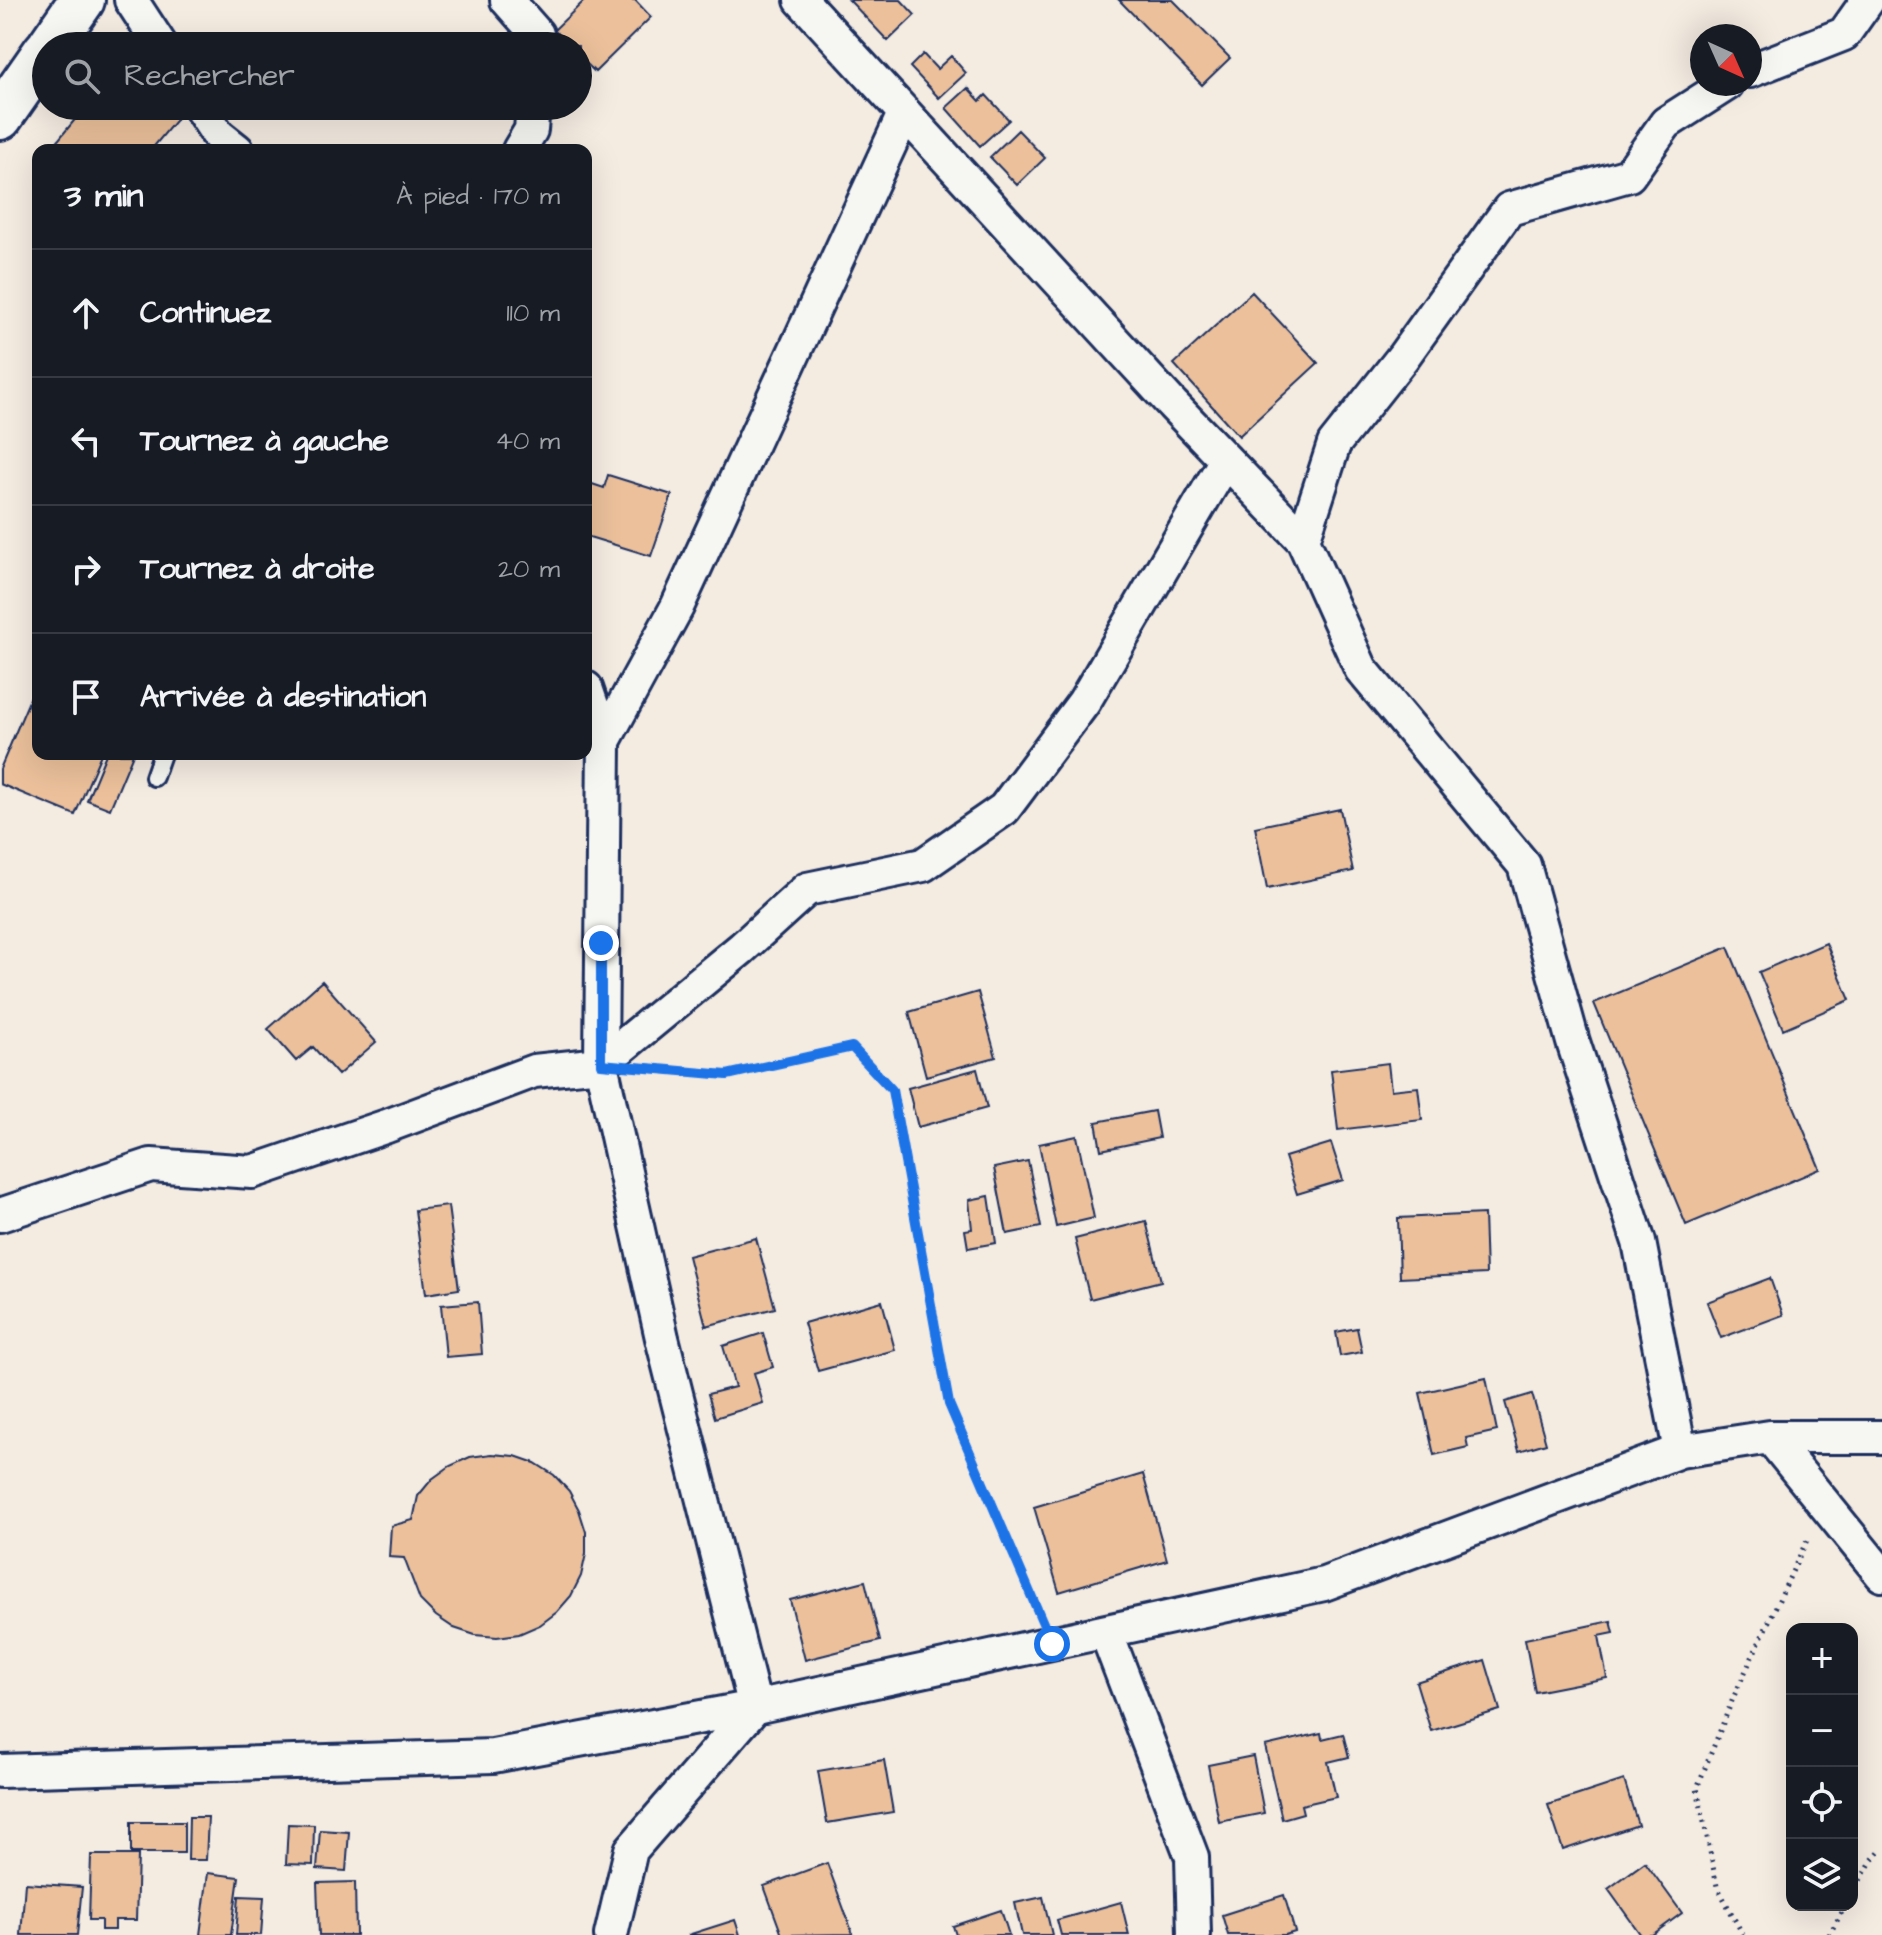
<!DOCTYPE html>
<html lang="fr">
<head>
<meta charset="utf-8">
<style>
  body { margin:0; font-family:"Architects Daughter",sans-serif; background:#242831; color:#f1f3f6 }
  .controls { position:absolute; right:24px; bottom:24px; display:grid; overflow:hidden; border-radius:16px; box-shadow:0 8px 32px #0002 }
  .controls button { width:72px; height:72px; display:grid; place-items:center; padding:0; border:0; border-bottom:2px solid #363941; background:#171b24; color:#f1f3f6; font:40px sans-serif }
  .compass { position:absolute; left:1690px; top:24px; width:72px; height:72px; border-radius:50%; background:#171b24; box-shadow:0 8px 32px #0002; rotate:135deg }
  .stop { position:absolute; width:24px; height:24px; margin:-18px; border:6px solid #1a73e8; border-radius:50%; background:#fff }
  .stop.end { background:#1a73e8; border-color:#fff; box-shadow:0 2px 8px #0008 }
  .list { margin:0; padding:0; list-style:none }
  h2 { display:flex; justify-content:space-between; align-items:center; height:104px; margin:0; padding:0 32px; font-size:34px }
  h2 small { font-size:26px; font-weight:400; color:#9ea1a6 }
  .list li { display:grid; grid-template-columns:52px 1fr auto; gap:24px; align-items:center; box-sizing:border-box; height:128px; padding:0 32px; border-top:2px solid #363941 }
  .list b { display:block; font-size:30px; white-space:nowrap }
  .list em { font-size:26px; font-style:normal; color:#9ea1a6 }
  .icon { flex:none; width:44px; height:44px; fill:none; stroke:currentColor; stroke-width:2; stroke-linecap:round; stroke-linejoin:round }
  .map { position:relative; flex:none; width:1882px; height:1935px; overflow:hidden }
  .search { position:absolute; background:#171b24; box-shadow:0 8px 32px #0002; left:32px; top:32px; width:560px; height:88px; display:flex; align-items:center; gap:20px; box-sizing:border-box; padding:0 28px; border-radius:44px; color:#9ea1a6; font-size:30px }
  .panel { position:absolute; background:#171b24; box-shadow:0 8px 32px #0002; left:32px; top:144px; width:560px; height:616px; border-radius:16px }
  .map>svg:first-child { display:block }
  .building { fill:#ebc09b; stroke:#1b2f5e; stroke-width:2 }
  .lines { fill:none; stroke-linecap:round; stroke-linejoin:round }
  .service-casing { stroke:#1b2f5e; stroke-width:22 }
  .minor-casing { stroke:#1b2f5e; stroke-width:38 }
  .primary-casing { stroke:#1b2f5e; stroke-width:50 }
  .path { stroke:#1b2f5e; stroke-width:5; stroke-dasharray:2 6; stroke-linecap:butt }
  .service { stroke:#f6f6f2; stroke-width:16 }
  .minor { stroke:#f6f6f2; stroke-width:32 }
  .primary { stroke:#f6f6f2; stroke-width:44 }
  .route { stroke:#1a73e8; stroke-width:10 }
</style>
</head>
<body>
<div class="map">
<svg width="1882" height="1935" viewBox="0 0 1882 1935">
  <rect width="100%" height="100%" fill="#f4ebe1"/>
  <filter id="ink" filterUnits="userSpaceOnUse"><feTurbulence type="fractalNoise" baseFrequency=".0125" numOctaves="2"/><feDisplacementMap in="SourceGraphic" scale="16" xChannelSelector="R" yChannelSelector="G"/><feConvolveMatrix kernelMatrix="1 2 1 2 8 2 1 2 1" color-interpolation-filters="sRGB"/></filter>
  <g filter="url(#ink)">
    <path class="building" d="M585 0H635L651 17 595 72 578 55V46H570L554 30Z
      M849 0H901L915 15 888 41Z
      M1119 0H1173L1230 58 1202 85Z
      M923 54 937 69 951 56 966 73 939 98 910 67Z
      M968 88 980 101 986 95 1009 120 980 146 946 108Z
      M86 106H169L180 115 151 150H50Z
      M1018 130 1045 158 1017 185 990 157Z
      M1252 292 1318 363 1239 436 1174 364Z
      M608 475 672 495 651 556 586 536V482L604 488Z
      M34 689 38 690V754H101L75 815 0 784V769Z
      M106 754H133L110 809 87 800Z
      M1340 809 1353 871 1267 889 1255 827Z
      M1826 943 1850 1000 1783 1029 1759 972Z
      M1728 947 1820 1169 1686 1225 1594 1003Z
      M322 981 376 1042 338 1075 313 1047 296 1061 268 1029Z
      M978 992 996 1057 926 1076 909 1012Z
      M1388 1063 1391 1090 1418 1087 1422 1120 1338 1130 1331 1070Z
      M977 1069 987 1108 918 1127 908 1088Z
      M1154 1111 1159 1138 1101 1150 1096 1122Z
      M1077 1136 1094 1218 1056 1227 1039 1144Z
      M1331 1143 1343 1180 1297 1194 1285 1157Z
      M1028 1161 1041 1227 1007 1234 994 1168Z
      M989 1196 996 1243 968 1248 965 1230 972 1229 969 1200Z
      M448 1206 459 1289 426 1294 415 1210Z
      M1484 1214 1486 1274 1400 1278 1398 1218Z
      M1146 1221 1161 1281 1090 1299 1075 1239Z
      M756 1238 775 1308 706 1326 688 1256Z
      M1770 1278 1783 1315 1721 1338 1707 1302Z
      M882 1301 895 1350 818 1371 804 1323Z
      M478 1302 482 1354 446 1357 441 1305Z
      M1357 1328 1362 1352 1340 1356 1336 1332Z
      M763 1333 773 1367 754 1373 763 1403 715 1418 708 1394 735 1387 723 1346Z
      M1486 1378 1497 1431 1466 1438 1468 1447 1434 1455 1420 1393Z
      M1532 1394 1546 1443 1519 1451 1505 1402Z
      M492 1454 515 1456 535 1463 554 1475 569 1491 579 1510 586 1532V1554L581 1576 571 1596 557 1612 540 1625 519 1634 497 1637 475 1635 454 1628 436 1616 420 1600 404 1558 389 1557 391 1526 413 1520 418 1496 432 1479 450 1466 470 1457Z
      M1143 1474 1167 1560 1059 1592 1034 1507Z
      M865 1581 880 1641 805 1660 790 1600Z
      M1611 1621 1614 1633 1599 1636 1607 1678 1535 1692 1525 1639Z
      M1485 1660 1500 1710 1431 1731 1416 1682Z
      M1321 1733 1322 1739 1343 1734 1349 1757 1328 1762 1336 1797 1301 1805 1303 1813 1282 1819 1265 1746Z
      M1253 1756 1264 1813 1219 1822 1208 1765Z
      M884 1760 893 1812 827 1823 818 1771Z
      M1624 1780 1638 1825 1563 1850 1548 1805Z
      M189 1817H208L206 1860H188Z
      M131 1822H184V1853H131Z
      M288 1824 314 1825 313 1865 286 1864Z
      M320 1830 349 1832 346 1871 317 1869Z
      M91 1855H138L136 1920H115V1930H101V1920H89Z
      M1645 1862 1682 1913 1652 1935H1641L1608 1889Z
      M827 1863 853 1934 782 1935 764 1886Z
      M208 1873 239 1877 231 1935H200Z
      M355 1882 356 1935H319L317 1883Z
      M25 1883 82 1887 77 1935H21Z
      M1284 1895 1295 1932 1285 1935H1228L1222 1915Z
      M239 1896 264 1897 261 1935H236Z
      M1043 1897 1052 1935H1022L1015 1903Z
      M1121 1902 1129 1935H1061L1057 1920Z
      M1001 1910 1009 1935H956L953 1926Z
      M735 1920 740 1935H688Z"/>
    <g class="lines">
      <defs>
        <path id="service" d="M154 777 162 754"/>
        <path id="minor" d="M131 0 161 46
          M507 0 537 34V46
          M801 0 1173 405 1303 540 1361 669 1524 865 1573 1042 1639 1242 1680 1451
          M1750 71 1844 34 1868 0
          M199 106 218 135 237 150
          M519 150 531 130 533 106
          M1303 540 1334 444 1403 357 1509 209 1629 175 1666 123 1727 84
          M586 688 604 741
          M0 1215 151 1165 252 1172 387 1126 534 1071 601 1064 742 948 807 889 923 865 1004 809 1084 702 1226 460
          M1770 1437 1882 1575
          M1106 1632 1192 1857 1194 1935
          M0 1771 493 1756 755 1707 1324 1584 1680 1451 1770 1437H1882
          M611 1935 631 1850 755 1707 662 1338 601 1064 604 741 677 607 904 114"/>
        <path id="primary" d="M50 46 82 0
          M0 117 46 51"/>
      </defs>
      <use href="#service" class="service-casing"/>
      <use href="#minor" class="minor-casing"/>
      <use href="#primary" class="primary-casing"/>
      <path class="path" d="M650 1068 727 1075 852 1047 892 1090 949 1404 1039 1612
        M1852 1894 1872 1860 1882 1848
        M1743 1935 1717 1886 1697 1788 1734 1696 1807 1540
        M1829 1935 1846 1905"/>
      <use href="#service" class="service"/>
      <use href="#minor" class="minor"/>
      <use href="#primary" class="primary"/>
    </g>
  </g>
  <g class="lines" filter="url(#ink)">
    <path class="route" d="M601 943V1064L727 1075 852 1047 892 1090 949 1404 1052 1644"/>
  </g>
</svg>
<div class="controls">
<button>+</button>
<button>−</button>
<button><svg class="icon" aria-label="locate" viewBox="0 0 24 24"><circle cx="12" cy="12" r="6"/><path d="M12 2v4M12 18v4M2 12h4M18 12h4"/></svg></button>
<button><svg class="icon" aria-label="layers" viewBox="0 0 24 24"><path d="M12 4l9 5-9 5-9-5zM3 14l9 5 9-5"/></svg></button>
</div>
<svg class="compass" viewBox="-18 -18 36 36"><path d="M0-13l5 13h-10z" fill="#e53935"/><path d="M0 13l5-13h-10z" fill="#9ea1a6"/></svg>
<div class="stop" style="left:1052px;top:1644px"></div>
<div class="stop end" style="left:601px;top:943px"></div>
<div class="search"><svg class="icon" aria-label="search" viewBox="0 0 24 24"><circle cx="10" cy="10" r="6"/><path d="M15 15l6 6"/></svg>Rechercher</div>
<section class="panel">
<h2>3 min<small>À pied · 170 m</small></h2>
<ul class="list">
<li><svg class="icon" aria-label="ahead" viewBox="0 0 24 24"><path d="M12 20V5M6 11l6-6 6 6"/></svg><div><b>Continuez</b></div><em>110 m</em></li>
<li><svg class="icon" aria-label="left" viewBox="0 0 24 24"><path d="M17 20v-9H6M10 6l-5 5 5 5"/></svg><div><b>Tournez à gauche</b></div><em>40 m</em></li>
<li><svg class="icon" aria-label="right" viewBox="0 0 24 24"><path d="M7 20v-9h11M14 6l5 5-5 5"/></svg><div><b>Tournez à droite</b></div><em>20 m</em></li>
<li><svg class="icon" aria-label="arrive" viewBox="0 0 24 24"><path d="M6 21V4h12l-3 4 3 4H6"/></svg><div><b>Arrivée à destination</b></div></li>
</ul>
</section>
</div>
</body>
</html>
